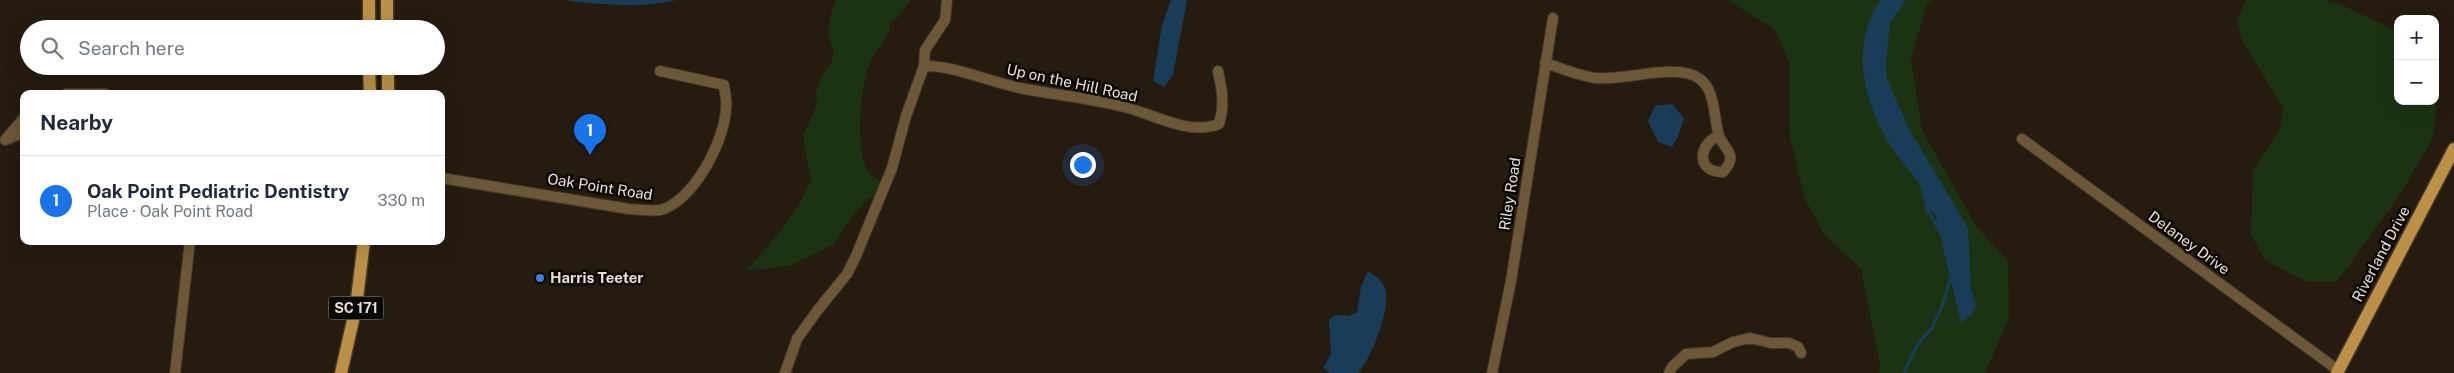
<!DOCTYPE html>
<html lang="en">
<head>
<meta charset="utf-8">
<style>
  body { margin:0; font-family:"Public Sans",sans-serif; background:#f6f6f7; color:#1f2937 }
  .controls { position:absolute; right:15px; top:15px; display:grid; overflow:hidden; border-radius:10px; box-shadow:0 5px 20px #0002 }
  .controls button { width:45px; height:45px; display:grid; place-items:center; padding:0; border:0; border-bottom:1px solid #e0e1e3; background:#fff; color:#1f2937; font:25px sans-serif }
  .you { position:absolute; left:1082px; top:164px; width:18px; height:18px; margin:-12px; border:4px solid #fff; border-radius:50%; background:#1a73e8; box-shadow:0 0 0 8px #1a73e833 }
  .badge { display:grid; place-items:center; width:32px; height:32px; border-radius:50%; background:#1a73e8; color:#fff; font-size:16px; font-weight:700 }
  .pin { position:absolute; translate:-50% -41px; filter:drop-shadow(0 1px 2px #0008) }
  .pin::after { content:''; position:absolute; top:26px; width:18px; height:15px; background:inherit; clip-path:polygon(0 0,100% 0,50% 100%) }
  .list { margin:0; padding:0; list-style:none }
  h2 { display:flex; justify-content:space-between; align-items:center; height:65px; margin:0; padding:0 20px; font-size:21px }
  h2 small { font-size:16px; font-weight:400; color:#747a83 }
  .list li { display:grid; grid-template-columns:32px 1fr auto; gap:15px; align-items:center; box-sizing:border-box; height:90px; padding:0 20px; border-top:1px solid #e0e1e3 }
  .list b { display:block; font-size:19px; white-space:nowrap }
  .list p { margin:0; font-size:16px; white-space:nowrap; color:#747a83 }
  .list em { font-size:16px; font-style:normal; color:#747a83 }
  .icon { flex:none; width:28px; height:28px; fill:none; stroke:currentColor; stroke-width:2; stroke-linecap:round; stroke-linejoin:round }
  .map { position:relative; flex:none; width:2454px; height:373px; overflow:hidden }
  .search { position:absolute; background:#fff; box-shadow:0 5px 20px #0002; left:20px; top:20px; width:425px; height:55px; display:flex; align-items:center; gap:12px; box-sizing:border-box; padding:0 18px; border-radius:28px; color:#747a83; font-size:19px }
  .panel { position:absolute; background:#fff; box-shadow:0 5px 20px #0002; left:20px; top:90px; width:425px; height:155px; border-radius:10px }
  .map>svg:first-child { display:block }
  .green { fill:#1b3312 }
  .water { fill:#193c58 }
  .lines { fill:none; stroke-linecap:round; stroke-linejoin:round }
  .stream { stroke:#193c58; stroke-width:3 }
  .minor-casing { stroke:#41372b; stroke-width:12 }
  .major-casing { stroke:#41372b; stroke-width:15 }
  .minor { stroke:#6c5736; stroke-width:10 }
  .major { stroke:#bc9147; stroke-width:12 }
  .shop-dot { fill:#3f7fe0; stroke:#0b0703; stroke-width:2 }
  .labels { text-anchor:middle; stroke-width:5; stroke-linejoin:round; paint-order:stroke }
  .shield { fill:#0b0703; stroke:#a69f98; stroke-width:1 }
  .shield-label { font-size:14px; font-weight:bold; fill:#e8e0d8 }
  .street-label { font-size:15px; fill:#e8e0d8; stroke:#0b0703 }
  .poi-label { font-size:15px; font-weight:bold; fill:#e8e0d8; stroke:#0b0703; text-anchor:start }
</style>
</head>
<body>
<div class="map">
<svg width="2454" height="373" viewBox="0 0 2454 373">
  <rect width="100%" height="100%" fill="#261b0f"/>
  <path class="green" d="M836 0H911L897 18 890 23C889 40 880 44 873 57 860 79 854 151 869 173 871 177 878 178 881 182 884 186 885 192 888 196L879 200 869 198 850 219 834 244 792 265 746 271 783 228 800 203 811 179 803 136 817 104 816 91 821 77 832 61 834 52C826 34 828 18 836 0Z
    M1728 0H1933L1926 6 1911 60 1922 130 1976 226 2008 261 2009 317 1985 373H1879L1880 363 1861 269 1825 236 1805 199 1789 133V62L1775 30Z
    M2247 0H2324L2342 5 2398 32V101H2435V79L2437 81 2434 136 2401 193 2337 282 2304 281 2266 261 2251 235 2253 171 2280 129 2283 108 2242 40 2237 21 2244 3Z"/>
  <path class="water" d="M565 0H676C650 8 593 5 565 0Z
    M1171 0H1187L1173 75 1164 87 1153 81 1162 25Z
    M1880 0H1906L1890 23 1886 62 1887 79 1908 127 1968 228 1971 290 1976 304 1973 313 1961 323 1935 214 1926 208C1923 200 1922 189 1918 182 1909 169 1898 158 1890 145 1863 100 1850 46 1880 0Z
    M1672 104 1684 118 1678 137 1672 147 1658 142 1648 121 1655 106Z
    M1368 271C1374 275 1382 280 1385 288 1392 307 1371 359 1358 373H1330L1323 368 1331 354 1329 320 1335 315 1349 316 1357 312 1361 287Z"/>
  <g class="lines">
    <path class="stream" d="M1926 208 1941 233
      M1904 373 1917 345 1932 328 1942 306 1951 276"/>
    <defs>
      <path id="minor" d="M1545 63C1561 68 1579 76 1596 78 1626 81 1677 62 1700 79 1715 90 1714 117 1718 132 1721 149 1741 153 1723 172 1696 172 1698 145 1718 136
        M924 66C953 65 990 82 1020 88 1055 95 1090 98 1124 107 1154 114 1188 136 1219 124 1225 105 1222 90 1218 71
        M66 94H105
        M8 139 24 132
        M2022 139 2338 370
        M5 140 24 118
        M441 178 629 209C638 209 651 212 660 210 693 202 725 141 726 108 727 101 725 93 724 85L660 71
        M175 373 190 241
        M785 373 797 339 817 311 847 274 856 256 892 168 906 116 924 66 925 50 945 20 947 0
        M1492 373 1511 281 1553 18
        M1669 373 1672 367 1686 354 1713 352 1733 342 1750 338 1771 343H1789L1798 347 1801 353"/>
      <path id="major" d="M387 0V29
        M369 29V0
        M369 66 370 94
        M388 66V94
        M341 373 356 307 364 241
        M2337 373 2454 149"/>
    </defs>
    <use href="#minor" class="minor-casing"/>
    <use href="#major" class="major-casing"/>
    <use href="#minor" class="minor"/>
    <use href="#major" class="major"/>
  </g>
  <circle class="shop-dot" cx="540" cy="278" r="5"/>
  <g class="labels">
    <rect class="shield" x="328.5" y="296.5" width="55" height="23" rx="4"/>
    <g class="shield-label">
      <text x="356" y="313">SC 171</text>
    </g>
    <g class="street-label">
      <text transform="translate(1072 83) rotate(12)" y="5">Up on the Hill Road</text>
      <text transform="translate(600 187) rotate(9)" y="5">Oak Point Road</text>
      <text transform="translate(1510 194) rotate(-81)" y="5">Riley Road</text>
      <text transform="translate(2189 243) rotate(36)" y="5">Delaney Drive</text>
      <text transform="translate(2381 254) rotate(-62)" y="5">Riverland Drive</text>
    </g>
    <g class="poi-label">
      <text x="550" y="283">Harris Teeter</text>
    </g>
  </g>
</svg>
<div class="controls">
<button>+</button>
<button>−</button>
</div>
<div class="you"></div>
<div class="pin badge" style="left:590px;top:155px">1</div>
<div class="search"><svg class="icon" aria-label="search" viewBox="0 0 24 24"><circle cx="10" cy="10" r="6"/><path d="M15 15l6 6"/></svg>Search here</div>
<section class="panel">
<h2>Nearby<small></small></h2>
<ul class="list">
<li><span class="badge">1</span><div><b>Oak Point Pediatric Dentistry</b><p>Place · Oak Point Road</p></div><em>330 m</em></li>
</ul>
</section>
</div>
</body>
</html>
